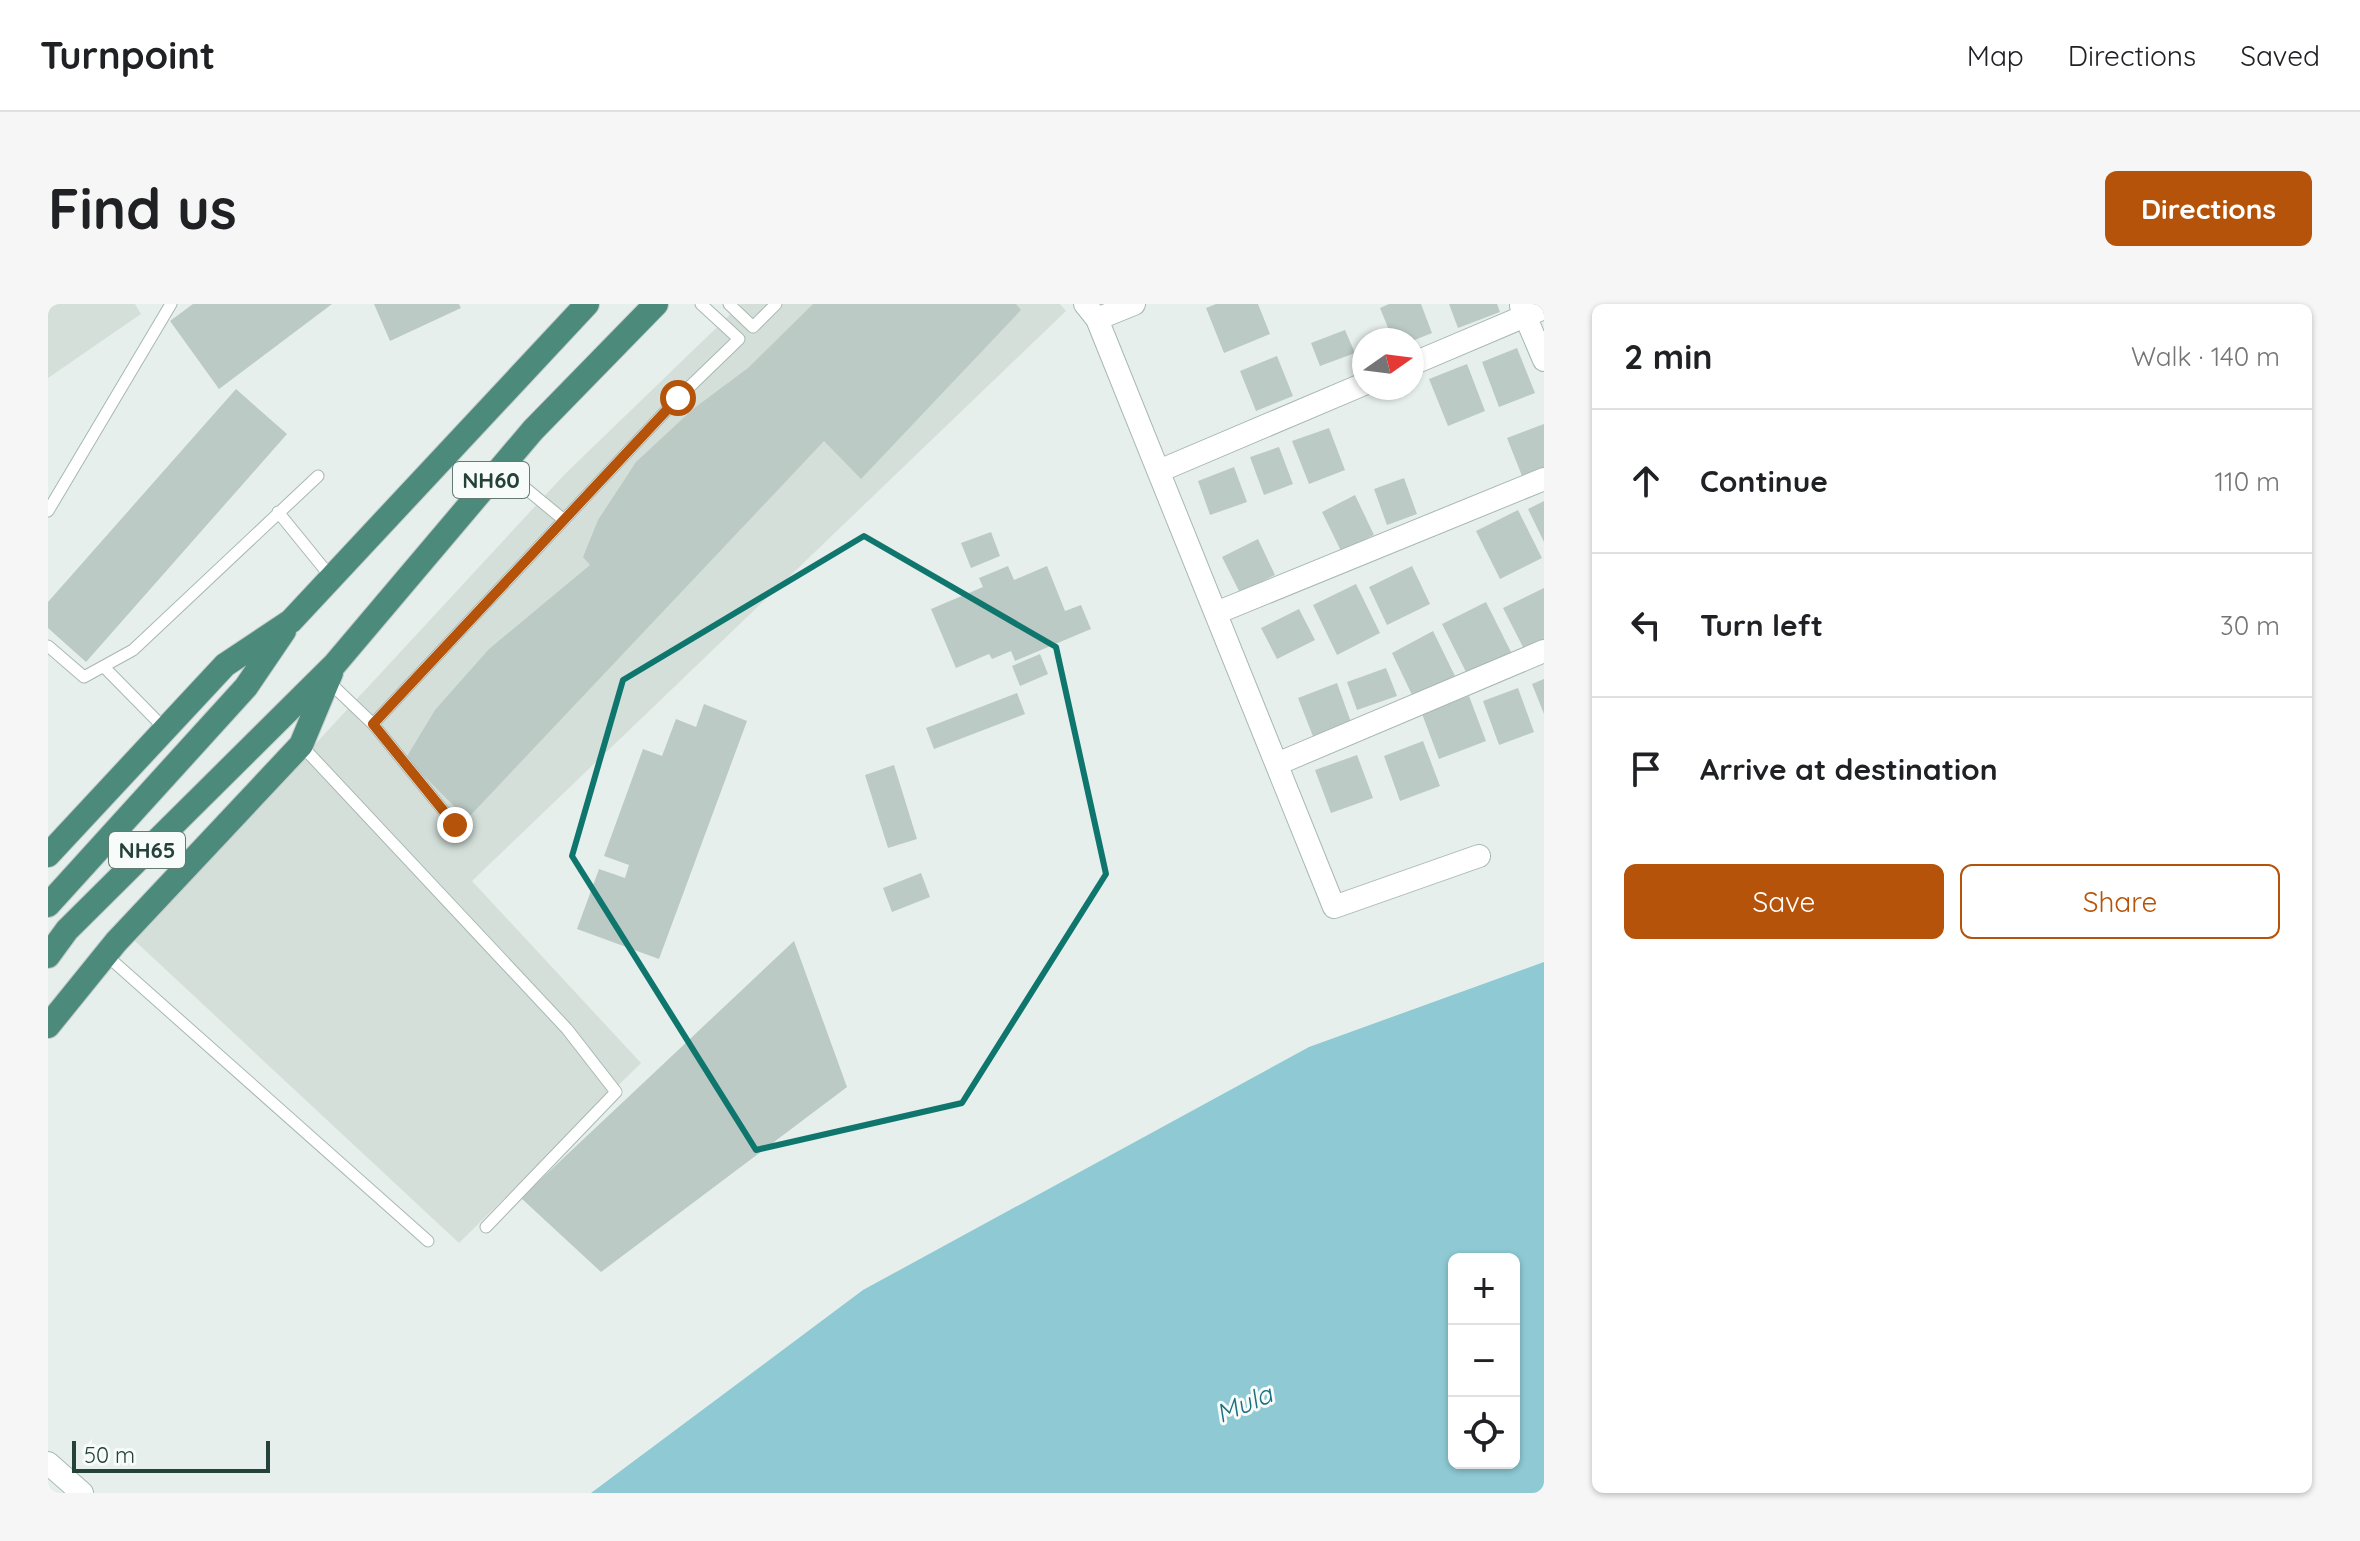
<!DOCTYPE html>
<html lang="en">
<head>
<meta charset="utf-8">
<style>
  body { margin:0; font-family:Quicksand,sans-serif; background:#f6f6f6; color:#202124 }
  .controls { position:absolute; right:24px; bottom:24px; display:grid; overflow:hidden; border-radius:12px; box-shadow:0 2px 6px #0004 }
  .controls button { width:72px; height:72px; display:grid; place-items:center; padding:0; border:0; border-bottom:2px solid #e0e0e0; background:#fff; color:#202124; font:40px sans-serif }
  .compass { position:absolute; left:1304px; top:24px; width:72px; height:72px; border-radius:50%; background:#fff; box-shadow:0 2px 6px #0004; rotate:76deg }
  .scale { position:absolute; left:24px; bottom:20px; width:198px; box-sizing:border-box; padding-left:8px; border:4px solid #24423a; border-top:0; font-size:22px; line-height:28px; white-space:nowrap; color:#24423a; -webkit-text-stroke:6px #f7fbf9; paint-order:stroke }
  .stop { position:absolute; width:24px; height:24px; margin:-18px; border:6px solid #b45309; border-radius:50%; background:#fff }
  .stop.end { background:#b45309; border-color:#fff; box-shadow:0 2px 8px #0008 }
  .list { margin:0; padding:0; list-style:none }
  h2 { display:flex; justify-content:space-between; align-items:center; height:104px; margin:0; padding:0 32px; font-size:34px }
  h2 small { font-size:26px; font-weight:400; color:#757577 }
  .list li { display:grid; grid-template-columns:52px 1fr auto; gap:24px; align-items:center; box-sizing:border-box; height:144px; padding:0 32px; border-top:2px solid #e0e0e0 }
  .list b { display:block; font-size:30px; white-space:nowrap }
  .list em { font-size:26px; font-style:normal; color:#757577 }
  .actions { display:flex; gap:16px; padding:24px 32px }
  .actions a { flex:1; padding:18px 0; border:2px solid #b45309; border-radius:12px; text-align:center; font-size:28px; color:#b45309 }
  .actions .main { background:#b45309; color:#fff }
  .icon { flex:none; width:44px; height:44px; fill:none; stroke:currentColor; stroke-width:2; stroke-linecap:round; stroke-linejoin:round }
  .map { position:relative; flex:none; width:1496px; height:1189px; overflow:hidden; border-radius:12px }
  header { display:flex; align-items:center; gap:48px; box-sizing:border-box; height:112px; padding:0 40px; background:#fff; border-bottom:2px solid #e0e0e0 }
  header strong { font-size:38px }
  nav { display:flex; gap:44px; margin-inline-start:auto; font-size:28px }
  .intro { display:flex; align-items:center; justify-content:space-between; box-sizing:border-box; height:192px; padding:0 48px }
  h1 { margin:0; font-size:56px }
  .button { padding:20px 36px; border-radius:12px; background:#b45309; color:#fff; font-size:28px; font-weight:700 }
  main { display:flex; gap:48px; padding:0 48px }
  aside { flex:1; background:#fff; border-radius:12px; box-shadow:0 2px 6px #0004 }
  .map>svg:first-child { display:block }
  .built { fill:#d4dfda }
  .water { fill:#8ec9d4; fill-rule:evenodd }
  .building { fill:#bbcac4 }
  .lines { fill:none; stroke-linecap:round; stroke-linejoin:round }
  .service-casing { stroke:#a8b8b2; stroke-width:13 }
  .minor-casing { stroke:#a8b8b2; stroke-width:24 }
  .trunk-casing { stroke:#c2cac8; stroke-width:26 }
  .service { stroke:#fff; stroke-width:11 }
  .minor { stroke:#fff; stroke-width:22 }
  .trunk { stroke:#4c8a7c; stroke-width:24 }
  .route { stroke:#b45309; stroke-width:10 }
  .marked { fill:none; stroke:#0f766e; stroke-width:6; stroke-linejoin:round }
  .labels { text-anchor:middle; stroke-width:6; stroke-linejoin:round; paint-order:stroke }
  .shield { fill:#f7fbf9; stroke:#637a73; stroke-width:2 }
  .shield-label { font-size:22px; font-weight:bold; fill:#24423a }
  .water-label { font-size:26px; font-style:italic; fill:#1c6f80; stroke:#f7fbf9 }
</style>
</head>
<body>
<header>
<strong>Turnpoint</strong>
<nav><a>Map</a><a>Directions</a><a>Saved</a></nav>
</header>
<div class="intro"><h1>Find us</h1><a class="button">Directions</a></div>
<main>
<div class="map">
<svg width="1496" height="1189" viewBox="0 0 1496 1189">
  <rect width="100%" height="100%" fill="#e6efeb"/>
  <path class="built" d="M0 0H87L93 10 0 74Z
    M693 0H1012L1018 7 424 577 593 759 411 939 86 636 516 171Z"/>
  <path class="water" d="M1496 658V1189H543L815 986 1261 743ZM1406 955H1466V1159H1406Z"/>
  <path class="building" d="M145 0H284L171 85 122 17Z
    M326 0H411L413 4 342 37Z
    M765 0H968L973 6 813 175 776 137 419 515 358 454 387 406 441 345 542 261 535 253 550 216 588 158 645 105 700 64Z
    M1168 0H1210L1222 30 1176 49 1158 4Z
    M1341 0H1373L1384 29 1364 37 1345 36 1332 4Z
    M1401 0H1449L1452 8 1410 24Z
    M1297 26 1307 49 1272 62 1263 39Z
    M1469 44 1487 89 1451 103 1434 58Z
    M1229 52 1245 92 1208 107 1192 67Z
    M1419 60 1437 107 1400 122 1381 75Z
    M188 85 239 130 38 358 0 324V298Z
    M1496 120V169L1476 177 1459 134Z
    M1281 124 1297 166 1261 180 1244 137Z
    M1231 143 1245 180 1216 191 1202 153Z
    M1186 163 1199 198 1162 211 1150 177Z
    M1356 174 1369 210 1339 221 1326 185Z
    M1307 191 1326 231 1293 247 1274 208Z
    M1496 197V238L1480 205Z
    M1470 206 1494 254 1452 275 1428 227Z
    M943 228 952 252 923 264 913 239Z
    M1210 235 1227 271 1192 289 1174 253Z
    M960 262 966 276 999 262 1017 307 1033 301 1043 325 967 357 963 347 944 355 941 350 908 364 883 305 935 283 931 274Z
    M1364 262 1382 300 1339 321 1321 283Z
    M1308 280 1332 329 1289 351 1265 301Z
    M1496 284V335L1476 345 1455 304Z
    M1438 298 1464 350 1420 372 1394 320Z
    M1251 305 1267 336 1229 355 1213 324Z
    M1385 327 1407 372 1365 393 1344 349Z
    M992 350 1000 370 972 382 964 362Z
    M1338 364 1349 392 1309 406 1299 378Z
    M1496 375V410L1484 380Z
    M1289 379 1304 421 1266 435 1250 394Z
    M1470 384 1486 428 1451 441 1435 397Z
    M969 389 977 410 886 445 878 424Z
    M1421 392 1438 437 1391 455 1374 410Z
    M656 400 699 417 611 655 529 625 551 565 577 574 581 561 556 552 595 445 614 452 628 415 648 423Z
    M1375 437 1392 482 1352 497 1336 452Z
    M1309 451 1325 494 1283 509 1267 466Z
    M846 461 869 535 840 544 817 471Z
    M873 569 882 593 844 608 835 584Z
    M746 637 799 783 553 968 473 894Z"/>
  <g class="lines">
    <defs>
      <path id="service" d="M681 0 705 23 728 0
        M453 164 516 216
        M0 207 123 0
        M230 208 282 272
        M0 342 36 373 85 346 270 172
        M57 364 117 425
        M280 377 325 420 630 94 691 35 653 0
        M325 420 407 521
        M253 441 519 725 568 788 438 923
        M58 651 380 937"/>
      <path id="minor" d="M1037 0 1049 15 1286 603 1431 552
        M1473 2 1496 56
        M1049 15 1086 0
        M1364 60 1496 4
        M1111 167 1316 80
        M1168 309 1496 175
        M1229 460 1496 347
        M0 1159 34 1189"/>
      <path id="trunk" d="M0 551 177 361 243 317 539 0
        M0 601 198 383 236 327
        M0 652 19 626 287 360 485 126 608 0
        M0 722 68 638 253 441 283 369"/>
    </defs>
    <use href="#service" class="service-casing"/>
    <use href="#minor" class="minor-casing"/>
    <use href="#trunk" class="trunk-casing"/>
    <use href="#service" class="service"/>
    <use href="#minor" class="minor"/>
    <use href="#trunk" class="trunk"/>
  </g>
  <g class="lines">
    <path class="route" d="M407 521 325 420 630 94"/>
  </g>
  <path class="marked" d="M816 232 1008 343 1058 570 914 799 708 846 524 552 575 376Z"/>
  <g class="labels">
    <g class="shield">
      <rect x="405" y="158" width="76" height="36" rx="6"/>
      <rect x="61" y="528" width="76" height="36" rx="6"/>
    </g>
    <g class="shield-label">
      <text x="443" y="184">NH60</text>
      <text x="99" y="554">NH65</text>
    </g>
    <g class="water-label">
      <text transform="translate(1196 1100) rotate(-23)" y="9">Mula</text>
    </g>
  </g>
</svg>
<div class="controls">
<button>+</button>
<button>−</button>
<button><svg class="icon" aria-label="locate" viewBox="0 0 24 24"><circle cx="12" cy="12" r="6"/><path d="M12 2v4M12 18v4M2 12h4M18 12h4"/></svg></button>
</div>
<svg class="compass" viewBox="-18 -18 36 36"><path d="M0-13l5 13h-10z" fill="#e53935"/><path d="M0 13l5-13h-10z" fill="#757577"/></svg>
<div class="scale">50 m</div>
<div class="stop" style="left:630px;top:94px"></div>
<div class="stop end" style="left:407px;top:521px"></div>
</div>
<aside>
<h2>2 min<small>Walk · 140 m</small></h2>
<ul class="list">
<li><svg class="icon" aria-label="ahead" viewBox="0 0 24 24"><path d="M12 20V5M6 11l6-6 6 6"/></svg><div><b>Continue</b></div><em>110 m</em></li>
<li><svg class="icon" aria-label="left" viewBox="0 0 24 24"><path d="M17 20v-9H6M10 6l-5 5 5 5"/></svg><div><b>Turn left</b></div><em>30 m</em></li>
<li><svg class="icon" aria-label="arrive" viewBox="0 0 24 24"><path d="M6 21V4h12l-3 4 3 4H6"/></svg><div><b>Arrive at destination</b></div></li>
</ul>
<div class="actions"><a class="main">Save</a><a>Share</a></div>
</aside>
</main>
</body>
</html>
